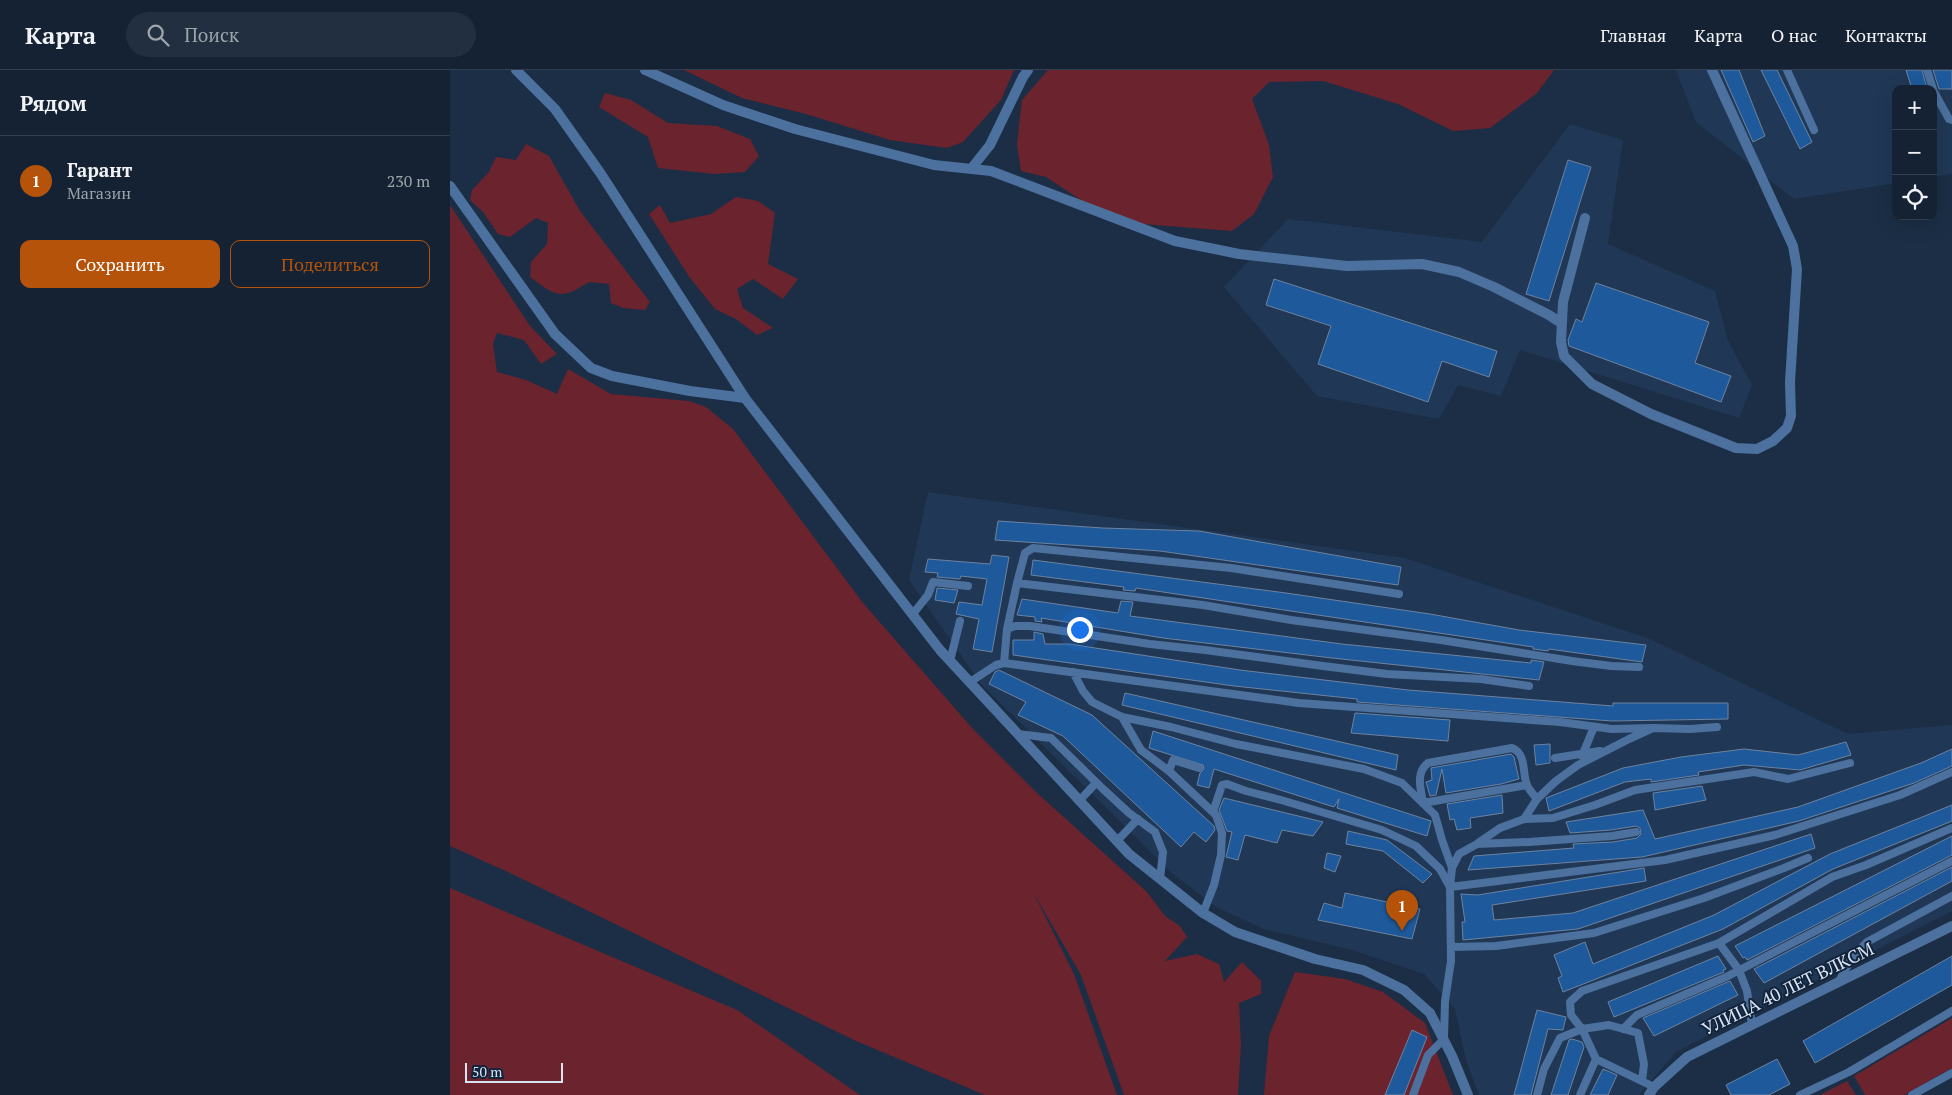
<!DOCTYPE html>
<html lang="ru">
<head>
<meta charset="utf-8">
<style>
  body { margin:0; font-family:"PT Serif",serif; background:#212f40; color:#f1f3f6 }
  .controls { position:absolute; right:15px; top:15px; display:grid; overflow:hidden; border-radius:10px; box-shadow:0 5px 20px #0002 }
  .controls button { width:45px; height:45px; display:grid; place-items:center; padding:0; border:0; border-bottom:1px solid #333f4f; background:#142234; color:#f1f3f6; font:25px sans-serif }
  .scale { position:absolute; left:15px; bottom:12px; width:98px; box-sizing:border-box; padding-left:5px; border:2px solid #d8e4f3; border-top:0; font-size:14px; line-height:18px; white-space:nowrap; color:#d8e4f3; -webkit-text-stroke:4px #11243b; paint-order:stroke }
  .you { position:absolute; left:629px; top:559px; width:18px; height:18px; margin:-12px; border:4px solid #fff; border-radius:50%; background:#1a73e8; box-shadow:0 0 0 8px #1a73e833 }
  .badge { display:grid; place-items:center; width:32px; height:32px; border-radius:50%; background:#b45309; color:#fff; font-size:16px; font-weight:700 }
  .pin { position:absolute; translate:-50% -41px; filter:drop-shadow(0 1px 2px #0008) }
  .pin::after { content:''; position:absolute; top:26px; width:18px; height:15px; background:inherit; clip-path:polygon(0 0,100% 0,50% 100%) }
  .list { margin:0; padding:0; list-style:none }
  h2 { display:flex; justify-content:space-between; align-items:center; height:65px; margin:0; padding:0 20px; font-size:21px }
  h2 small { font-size:16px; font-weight:400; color:#9da4ac }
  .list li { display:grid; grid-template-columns:32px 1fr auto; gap:15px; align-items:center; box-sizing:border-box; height:90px; padding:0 20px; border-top:1px solid #333f4f }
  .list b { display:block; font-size:19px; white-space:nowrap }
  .list p { margin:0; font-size:16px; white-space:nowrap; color:#9da4ac }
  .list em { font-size:16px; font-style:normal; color:#9da4ac }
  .actions { display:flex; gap:10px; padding:15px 20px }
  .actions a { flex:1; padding:11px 0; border:1px solid #b45309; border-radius:10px; text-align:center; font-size:18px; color:#b45309 }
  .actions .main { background:#b45309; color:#fff }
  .icon { flex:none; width:28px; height:28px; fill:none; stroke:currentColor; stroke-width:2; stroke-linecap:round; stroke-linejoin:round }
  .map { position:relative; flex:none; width:1502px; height:1025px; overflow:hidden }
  header { display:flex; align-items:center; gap:30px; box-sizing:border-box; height:70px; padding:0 25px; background:#142234; border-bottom:1px solid #333f4f }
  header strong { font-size:24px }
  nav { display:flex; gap:28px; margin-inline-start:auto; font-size:18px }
  .search { width:350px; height:45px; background:#212f40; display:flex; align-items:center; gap:12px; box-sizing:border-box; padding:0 18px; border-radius:28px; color:#9da4ac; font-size:19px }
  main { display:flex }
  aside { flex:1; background:#142234 }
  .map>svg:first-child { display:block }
  .built { fill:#203855 }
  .green { fill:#6b232e }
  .building { fill:#1e599b; stroke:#6d839f }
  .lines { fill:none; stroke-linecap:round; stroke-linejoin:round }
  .service { stroke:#4c719e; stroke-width:8 }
  .minor { stroke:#4c719e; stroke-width:10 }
  .tertiary { stroke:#4c719e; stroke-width:10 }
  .labels { text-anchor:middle; stroke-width:4; stroke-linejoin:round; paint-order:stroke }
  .street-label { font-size:18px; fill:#d8e4f3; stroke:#11243b }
</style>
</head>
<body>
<header>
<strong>Карта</strong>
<div class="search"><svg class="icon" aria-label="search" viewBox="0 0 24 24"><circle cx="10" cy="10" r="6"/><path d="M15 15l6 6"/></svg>Поиск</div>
<nav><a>Главная</a><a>Карта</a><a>О нас</a><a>Контакты</a></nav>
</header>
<main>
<aside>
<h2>Рядом<small></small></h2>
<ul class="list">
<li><span class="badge">1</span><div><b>Гарант</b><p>Магазин</p></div><em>230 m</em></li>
</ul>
<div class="actions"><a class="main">Сохранить</a><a>Поделиться</a></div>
</aside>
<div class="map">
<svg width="1502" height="1025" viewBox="0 0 1502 1025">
  <rect width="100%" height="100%" fill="#1b2e45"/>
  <path class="built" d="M1226 0H1502V104L1483 107V19H1446V113L1344 129 1246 52Z
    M1120 54 1173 70 1158 174 1265 221 1278 271 1302 315 1289 348 1070 280 1051 326 1008 315 989 349 867 326 774 217 838 149 1032 172Z
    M478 422 955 488 1200 569 1398 664 1502 655V841L1226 982 1189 1025H1029L1016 990 1005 939 974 904 902 880 814 859 766 837 722 803 531 614 459 510Z"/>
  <path class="green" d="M234 0H564L551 30 513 72 497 78 440 70 356 44 292 28Z
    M598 0H1104L1087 23 1040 58 1003 61 948 34 873 11 819 12 802 29 819 75 823 107 804 144 782 161 680 153 646 140 596 107 571 101 567 74 572 30Z
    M155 23 181 30 218 53 267 56 300 69 309 86 295 102 264 104 208 98 198 67 149 37Z
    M76 74 99 86 130 141 200 232 195 240 173 238 161 233 159 214 139 212C110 231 106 226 80 207L81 192 97 174 98 153 86 148 60 167 48 164 33 142 20 130 22 120 39 102 46 87 66 90Z
    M286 127 308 131 325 143 318 194 348 209 333 229 303 209 287 219 293 238 323 258 307 265 286 249 265 239 240 208 199 144 210 135 220 153 261 144Z
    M0 135 80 256 107 284 91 294 74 270 47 263 43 274 47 302 76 310 107 324 118 299 161 324 239 331 256 337 283 359 413 533 523 659 587 723 697 822 715 846 730 856 737 867 715 891 747 884 769 894 774 912 792 892 811 911V924L789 933 791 975 788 1025H674L631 905 583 822 624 904 667 1025H535L406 971 58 802 0 776Z
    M0 818 287 940 410 1025H0Z
    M845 902 895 909 933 922 975 953 1003 1025H814L819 966Z
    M1502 948V998L1454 1025H1415L1404 1006Z
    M1397 1011 1406 1025H1370Z"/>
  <path class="building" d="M1271 0H1289L1315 66 1303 72Z
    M1311 0H1327L1362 72 1350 79Z
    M1456 0H1472L1477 19H1462Z
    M1483 0H1502V19H1489Z
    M1118 90 1141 97 1099 231 1076 224Z
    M824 209 1047 281 1039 307 992 291 978 332 868 294 881 256 816 235Z
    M1146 213 1259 252 1245 293 1281 306 1271 332 1119 276 1118 270 1126 249 1132 252Z
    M548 451 653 458 749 461 951 497 948 515 710 481 545 470Z
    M542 485 559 487 542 582 523 579 529 549 506 544 509 532 532 535 537 509 511 506 510 509 487 507 488 503 475 502 478 489 540 494Z
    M583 490 836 523 980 544 1069 560 1196 575 1192 592 1099 579 1098 581 1083 579V577L686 518 685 521 673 520 674 517 581 505Z
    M487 518 508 520 504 533 485 530Z
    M572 529 668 543 671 531 683 532 680 546 892 574 1081 593V590L1094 592 1089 610 882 588 713 568 591 548 592 552 585 551V547L567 545Z
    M584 562 593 564 595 574H619L790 600 958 620 1163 636V633H1278V649L1162 651 907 632V629L784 616 563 585V570H584Z
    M549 600 642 645 764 756 765 760 756 772 744 762 731 777 613 666 568 645 576 632 539 614 545 602Z
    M675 623 948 685 946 700 672 635Z
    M905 643 1000 650 998 671 901 663Z
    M703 661 981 751 977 766 887 738 889 729 884 737 764 699 759 718 747 715 750 703 754 699 753 695 699 678Z
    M1396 672 1401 685 1350 700 1294 695 1248 702 1249 705 1201 712V709L1175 712 1099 741 1096 728 1173 698 1231 687 1294 679 1348 685Z
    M1100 674V693L1086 695 1084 675Z
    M1502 679V696L1464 713 1349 751 1192 787 1018 800 1024 786 1124 778 1123 774 1163 772 1187 768 1191 764 1190 758 1186 756 1161 760 1120 763 1116 752 1193 740 1205 769 1348 737 1471 693Z
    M1061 684 1064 687 1069 709 1051 714 996 723 992 699 986 725 980 726 976 712 982 710 981 698Z
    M1252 716 1256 730 1205 740 1203 723Z
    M1052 725 1053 743 1020 748 1021 758 1007 760 1004 749 1000 750 997 734Z
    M774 728 873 752 863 766 832 760 827 773 795 765 788 790 776 787 782 762 777 761 769 740Z
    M1502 735V751L1383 799 1273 859 1113 922 1108 908 1112 906 1104 885 1135 872 1143 894 1264 845 1380 784Z
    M898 761 937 770 982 804 973 813 933 781 896 774Z
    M1361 764 1365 778 1128 859 1013 870 1012 852H1015L1011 824 1028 825 1194 798 1196 811 1042 835 1044 850 1123 843Z
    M1502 766V785L1297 890 1295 887 1293 888 1285 876Z
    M877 783 891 786 885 802 874 798Z
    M1502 797V811L1314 913 1304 899Z
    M895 823 970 839 962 869 868 850 874 833 892 838Z
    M1268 886 1276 899 1273 900 1274 902 1164 947 1158 932Z
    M1502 886V915L1365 993 1353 971Z
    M1280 911 1288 925 1204 966 1193 948Z
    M1087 940 1116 947 1113 960 1098 959 1081 1025H1064Z
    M962 960 977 967 954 1025H935Z
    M1122 969 1132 972 1134 977 1118 1025H1101L1119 970Z
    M1327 989 1340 1014 1319 1025H1281L1276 1015Z
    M1153 999 1167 1005 1158 1025H1140Z"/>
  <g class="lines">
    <path class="service" d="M1337 0 1364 60
      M1477 0 1483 19
      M1483 20 1499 49 1502 50
      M567 513 575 483 583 478 781 498 949 524
      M462 545 478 525 483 512 518 516
      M557 559 567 513 753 535 841 550 991 570 1122 591 1161 596 1189 597
      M500 591 510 551
      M554 593 557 559 565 556H580L700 574 755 580 873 596 937 604 1031 609 1079 616
      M623 602 633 621 642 632 672 647 721 657 786 674 914 699 952 713 985 745 992 770 1002 798
      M520 612 546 595 554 593 849 633 1110 652 1162 659 1203 658
      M672 647 691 680 719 701 766 745 772 763 771 785 764 815 753 843
      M568 664 601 668 652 718 679 743 705 762 713 782 710 809
      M1132 686 1144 657
      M1105 688 1150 681
      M719 701 723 690 749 698
      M1077 715 973 733C971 719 965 703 978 693L1062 678C1077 684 1072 704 1077 715 1079 720 1084 725 1087 729
      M629 731 646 713
      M763 742 772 715 777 714 796 721 831 730 932 760 966 776 990 799 1000 817
      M1074 749 1087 729 1106 711 1128 695 1179 669 1203 658 1240 659 1267 657
      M667 771 688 749
      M1028 773 1050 758 1074 749 1103 748 1145 735 1185 720 1304 702 1338 709 1400 693
      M1000 817 1215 790 1325 765 1450 725 1502 702
      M1269 873 1382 807 1416 795 1502 758
      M1001 877 1046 876 1144 863 1254 828 1334 798 1358 788
      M1388 913 1402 888 1417 872 1502 826
      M1173 959 1187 945 1276 907 1502 791
      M1146 989 1132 959 1121 945 1120 932 1132 921 1269 873 1289 900 1297 921 1302 955
      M963 1025 978 985 994 969 995 931 1001 891 1000 817 1002 798 1009 784 1027 774 1079 772 1162 766 1186 762
      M1087 1025 1094 999 1110 968 1132 959 1159 955 1188 963 1194 994 1192 1011
      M1130 1025 1146 989 1204 1017
      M1350 1025 1399 1002 1502 941
      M1462 1025 1502 1003"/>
    <path class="minor" d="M195 0 273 35 345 59 484 95 541 101 725 171 789 184 897 196 972 194 1009 202 1044 217 1099 245 1111 253
      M521 99 540 75 573 7 578 0
      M0 116 105 264 141 298 162 306 240 321 295 328
      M1135 148 1113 232 1111 272 1114 286 1142 314 1201 344 1286 378 1307 379 1323 371 1337 358 1341 346 1340 312 1347 199 1343 176 1262 0
      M1199 1025 1204 1017 1237 987 1502 856"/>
    <path class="tertiary" d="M66 0 105 39 151 104 295 328 490 580 679 784 753 843 785 862 865 889 913 900 954 920 980 943 1002 986 1018 1025"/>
  </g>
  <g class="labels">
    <g class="street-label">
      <text transform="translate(1338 919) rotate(-26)" y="6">УЛИЦА 40 ЛЕТ ВЛКСМ</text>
    </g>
  </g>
</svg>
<div class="controls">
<button>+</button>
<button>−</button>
<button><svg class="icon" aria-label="locate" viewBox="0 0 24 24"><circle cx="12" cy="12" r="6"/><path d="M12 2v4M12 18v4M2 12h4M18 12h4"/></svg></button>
</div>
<div class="scale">50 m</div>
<div class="you"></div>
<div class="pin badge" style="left:952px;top:861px">1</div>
</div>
</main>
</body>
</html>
